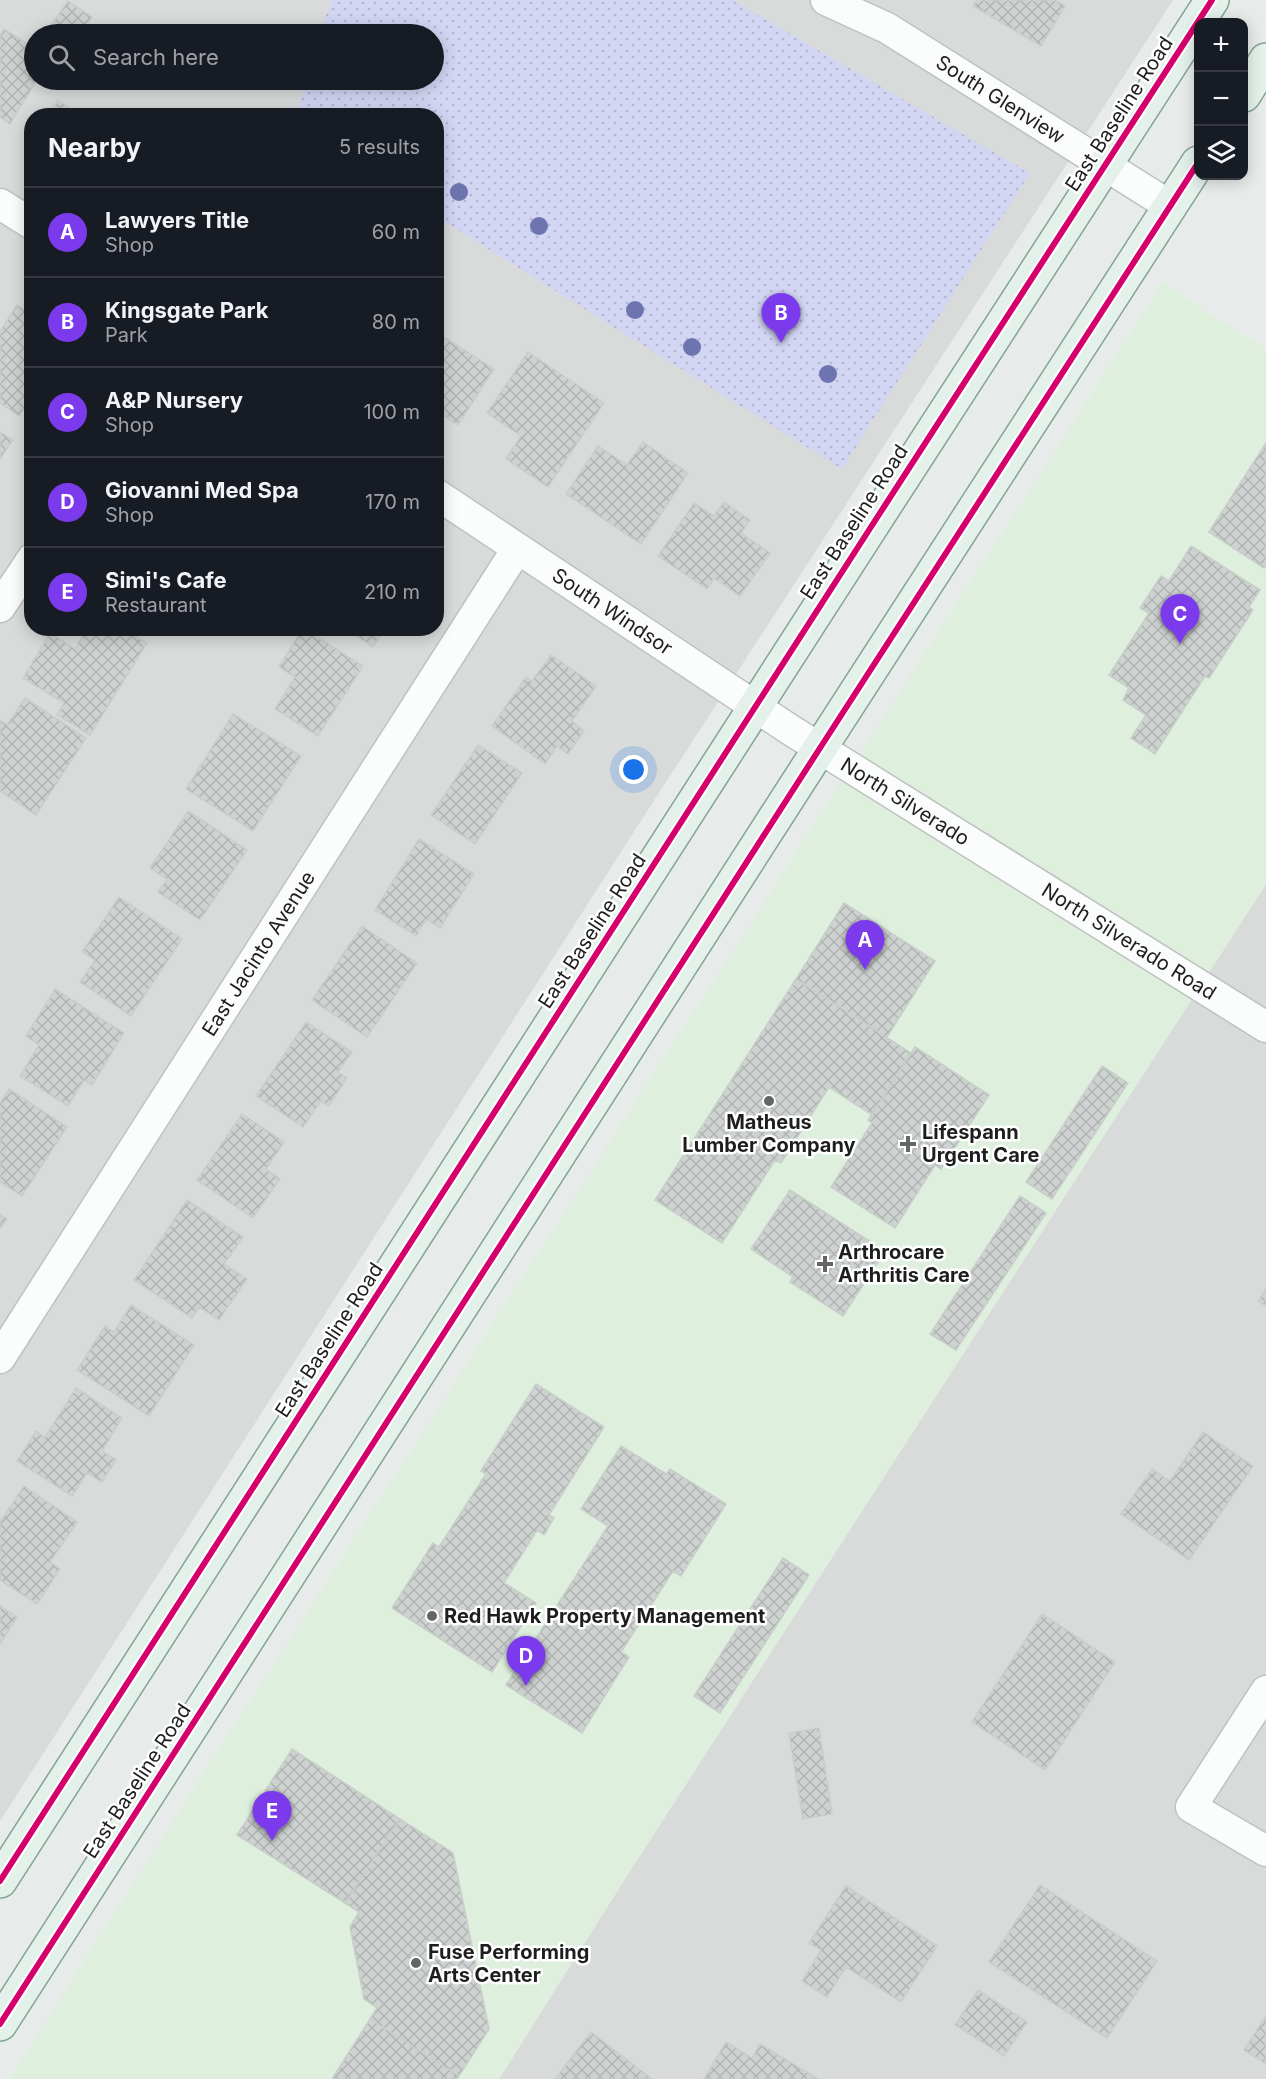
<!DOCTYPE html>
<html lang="en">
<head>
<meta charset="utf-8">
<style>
  body { margin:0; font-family:Inter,sans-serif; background:#20242c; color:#f1f3f6 }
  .controls { position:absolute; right:18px; top:18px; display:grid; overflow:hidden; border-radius:12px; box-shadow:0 3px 15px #0003 }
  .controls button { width:54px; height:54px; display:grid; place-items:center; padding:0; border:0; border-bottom:2px solid #363941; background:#171b24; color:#f1f3f6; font:30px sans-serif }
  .you { position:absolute; left:634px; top:770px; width:21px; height:21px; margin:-15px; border:4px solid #fff; border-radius:50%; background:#1a73e8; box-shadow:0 0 0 9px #1a73e833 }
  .badge { display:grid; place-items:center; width:39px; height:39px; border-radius:50%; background:#7c3aed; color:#fff; font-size:20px; font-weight:700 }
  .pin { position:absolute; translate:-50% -50px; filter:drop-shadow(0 2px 3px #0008) }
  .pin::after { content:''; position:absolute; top:32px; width:21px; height:18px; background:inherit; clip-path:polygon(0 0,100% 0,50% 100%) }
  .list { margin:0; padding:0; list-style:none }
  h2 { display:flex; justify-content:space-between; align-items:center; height:78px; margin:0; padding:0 24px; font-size:26px }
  h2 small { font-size:20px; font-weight:400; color:#9ea1a6 }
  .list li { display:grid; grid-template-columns:39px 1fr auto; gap:18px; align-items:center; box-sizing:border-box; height:90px; padding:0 24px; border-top:2px solid #363941 }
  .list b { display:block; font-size:22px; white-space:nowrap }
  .list p { margin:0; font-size:20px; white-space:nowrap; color:#9ea1a6 }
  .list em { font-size:20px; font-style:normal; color:#9ea1a6 }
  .icon { flex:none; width:33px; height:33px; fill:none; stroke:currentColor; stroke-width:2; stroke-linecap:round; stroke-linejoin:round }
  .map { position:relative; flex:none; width:1266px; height:2079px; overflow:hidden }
  .search { position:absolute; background:#171b24; box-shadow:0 3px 15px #0003; left:24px; top:24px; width:420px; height:66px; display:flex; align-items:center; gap:15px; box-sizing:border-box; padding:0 21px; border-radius:33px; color:#9ea1a6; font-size:22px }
  .panel { position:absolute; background:#171b24; box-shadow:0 3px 15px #0003; left:24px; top:108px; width:420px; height:528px; border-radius:24px }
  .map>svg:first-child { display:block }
  .residential { fill:#d8dbda; fill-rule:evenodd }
  .commercial { fill:#deefdd }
  .park { fill:url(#park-dots) }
  .building { fill:url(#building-cross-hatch); stroke:#c8cfcb; stroke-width:1.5 }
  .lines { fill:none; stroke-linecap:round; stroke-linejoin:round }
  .minor-casing { stroke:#bfc2c1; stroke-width:33 }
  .primary-casing { stroke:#83a394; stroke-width:36 }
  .minor { stroke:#fbfcfc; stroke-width:30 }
  .primary { stroke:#e4f1ea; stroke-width:33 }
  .cycleway-casing { stroke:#fff; stroke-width:10 }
  .cycleway { stroke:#d6006c; stroke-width:6 }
  .tree { fill:#6d74af }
  .poi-dot { fill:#646665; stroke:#fff; stroke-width:2 }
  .labels { text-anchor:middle; stroke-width:5; stroke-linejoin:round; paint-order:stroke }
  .street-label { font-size:20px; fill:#1e1e1e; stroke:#fff }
  .poi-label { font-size:20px; font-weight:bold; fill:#1e1e1e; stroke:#fff; text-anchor:start }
</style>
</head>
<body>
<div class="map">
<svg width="1266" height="2079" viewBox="0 0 1266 2079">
  <defs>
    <pattern id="park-dots" width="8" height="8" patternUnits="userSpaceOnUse" patternTransform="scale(1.5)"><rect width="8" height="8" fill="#d2d6f3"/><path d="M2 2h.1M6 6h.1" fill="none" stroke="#b4b7d0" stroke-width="1.8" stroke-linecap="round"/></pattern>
    <pattern id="building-cross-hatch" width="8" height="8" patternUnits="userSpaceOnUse" patternTransform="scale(1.5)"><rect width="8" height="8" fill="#ced2d0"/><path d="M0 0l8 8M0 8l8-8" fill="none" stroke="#b0b4b2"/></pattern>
  </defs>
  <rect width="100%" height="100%" fill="#e7ecea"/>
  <path class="residential" d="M0 0H1173L655 799 0 1821ZM34 34H434V80H34ZM32 116H436V628H32Z
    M1266 884V2079H499L623 1882Z"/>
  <path class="commercial" d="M1163 283 1266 350V884L623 1882 499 2079H9L201 1777Z"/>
  <path class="park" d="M331 0H732L1030 173 842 469 437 217 436 116 296 115 307 80H434V34H320Z"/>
  <path class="building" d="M977 0H1055L1065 6 1041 46 973 6Z
    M68 1 92 17 80 34H45Z
    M4 29 34 48 24 66 34 72V80H37L10 124 0 117V36Z
    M58 100 81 116H47Z
    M17 305 32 314V397L19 416 0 403V331Z
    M436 332 494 369 458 425 436 411Z
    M528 352 604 403 548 487 506 459 521 436 487 413Z
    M0 432 13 440 0 459Z
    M643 442 688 473 641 544 566 494 598 446 627 465Z
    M1266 443V566L1264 568 1209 532Z
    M724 502 750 520 741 533 770 553 740 596 714 578 707 589 658 556 694 503 714 516Z
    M1191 546 1260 590 1249 607 1253 610 1209 678 1205 676 1155 754 1131 738 1146 715 1123 700 1129 688 1109 675 1149 613 1140 608 1161 576 1169 581Z
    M87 628H123L147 643 90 735 57 715 64 703 23 678 50 633 75 649Z
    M303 628 363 666 318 736 275 709 295 677 279 667Z
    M346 628H385L373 647Z
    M551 655 596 686 572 721 584 731 568 754 557 746 545 764 492 726 526 677 532 681Z
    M25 698 86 738 36 815 0 791V720L7 725Z
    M233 714 301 756 253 831 186 789Z
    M478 745 522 773 475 844 431 815Z
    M188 811 247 850 200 920 158 892 167 879 150 868Z
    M419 839 474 874 440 928 426 919 416 936 375 910Z
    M119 897 182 939 131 1016 80 982 95 960 82 952Z
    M844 903 935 961 887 1037 796 979Z
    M362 926 417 963 367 1037 312 1000Z
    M796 979 911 1053 872 1115 829 1087 781 1163 775 1160 722 1243 655 1200Z
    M55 989 124 1033 92 1085 84 1080 68 1106 20 1076 39 1045 26 1036Z
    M306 1022 352 1052 338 1072 347 1078 329 1106 321 1101 303 1127 256 1096Z
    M915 1047 989 1095 941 1169 935 1165 895 1228 831 1187 872 1123 868 1120Z
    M1102 1066 1128 1083 1052 1199 1026 1182Z
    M9 1089 67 1127 22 1196 0 1182V1103Z
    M242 1114 284 1142 266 1169 280 1179 253 1218 197 1180Z
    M790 1190 885 1251 843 1316 790 1282 793 1277 751 1249Z
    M1020 1196 1046 1213 956 1350 930 1334Z
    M187 1200 243 1237 224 1264 247 1279 219 1320 199 1307 192 1318 134 1280Z
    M0 1214 7 1219 0 1229Z
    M1266 1289V1306L1258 1301Z
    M131 1305 194 1345 149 1416 77 1370 105 1326 114 1332Z
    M536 1384 604 1427 549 1515 554 1518 544 1535 537 1530 504 1583 536 1603 492 1672 392 1608 433 1543 439 1547 486 1474 481 1471Z
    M76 1388 122 1418 102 1451 116 1460 102 1482 87 1473 72 1496 17 1461 36 1431 45 1437Z
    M1203 1432 1253 1466 1189 1560 1121 1514 1152 1469 1170 1481Z
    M621 1446 666 1474 670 1469 726 1504 681 1576 673 1571 621 1652 629 1657 582 1733 506 1685 608 1526 581 1509Z
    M24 1486 77 1522 50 1562 60 1569 37 1604 0 1580V1518L2 1519Z
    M783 1558 809 1575 720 1713 694 1696Z
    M0 1606 17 1617 0 1644Z
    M1042 1614 1115 1662 1045 1770 972 1722Z
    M819 1728 832 1814 803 1819 789 1733Z
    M292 1749 400 1819 345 1903 237 1835Z
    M400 1819 453 1853 489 2029 459 2076 370 2019 377 2008 364 1999 350 1927 359 1912 345 1903Z
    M1040 1885 1157 1961 1107 2038 989 1962Z
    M846 1886 937 1946 901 2002 846 1967 827 1997 802 1981 821 1950 809 1943Z
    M978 1990 1027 2022 1004 2056 955 2025Z
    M1266 2016V2064L1244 2050Z
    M370 2019 459 2076 457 2079H332Z
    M591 2032 652 2079H555Z
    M726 2042 752 2058 760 2044 818 2079H704Z"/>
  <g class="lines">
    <defs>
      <g id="minor">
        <path id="s1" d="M826 0 887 28 1170 206"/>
        <path d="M0 204 32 224"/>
        <path id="s2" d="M436 494 789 729 1266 1027"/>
        <path d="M0 607 32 559"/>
        <path id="s3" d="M0 1358 517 549"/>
        <path d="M1266 1691 1191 1807 1266 1851"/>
      </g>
      <path id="primary" d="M1244 95 1266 60
        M0 1881 869 530 1212 0
        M0 2024 820 748 1198 163"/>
    </defs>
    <use href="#minor" class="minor-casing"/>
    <use href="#primary" class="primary-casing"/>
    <use href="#minor" class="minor"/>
    <use href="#primary" class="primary"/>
    <defs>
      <path id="cycleway" d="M0 1881 869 530 1212 0
        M0 2024 820 748 1198 163"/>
    </defs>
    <use href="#cycleway" class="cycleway-casing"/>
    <use href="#cycleway" class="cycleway"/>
  </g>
  <g class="tree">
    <circle cx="459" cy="192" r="9"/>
    <circle cx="539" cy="226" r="9"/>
    <circle cx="635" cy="310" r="9"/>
    <circle cx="692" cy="347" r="9"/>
    <circle cx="828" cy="374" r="9"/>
  </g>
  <g class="poi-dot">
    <circle cx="769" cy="1101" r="6"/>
    <path d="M905 1135h6v6h6v6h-6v6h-6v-6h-6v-6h6z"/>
    <path d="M822 1255h6v6h6v6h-6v6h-6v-6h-6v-6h6z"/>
    <circle cx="432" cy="1616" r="6"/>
    <circle cx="416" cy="1963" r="6"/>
  </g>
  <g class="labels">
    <g class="street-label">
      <text dy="7" stroke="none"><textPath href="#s1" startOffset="201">South Glenview</textPath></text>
      <text transform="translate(1119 114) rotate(-57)" y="7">East Baseline Road</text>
      <text transform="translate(854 522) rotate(-57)" y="7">East Baseline Road</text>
      <text dy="7" stroke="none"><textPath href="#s2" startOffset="212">South Windsor</textPath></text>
      <text dy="7" stroke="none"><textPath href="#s2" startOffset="561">North Silverado</textPath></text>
      <text transform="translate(592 931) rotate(-57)" y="7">East Baseline Road</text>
      <text dy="7" stroke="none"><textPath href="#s2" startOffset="825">North Silverado Road</textPath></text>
      <text dy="7" stroke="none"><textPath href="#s3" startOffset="480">East Jacinto Avenue</textPath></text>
      <text transform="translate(329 1340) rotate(-57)" y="7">East Baseline Road</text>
      <text transform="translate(137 1781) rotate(-57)" y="7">East Baseline Road</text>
    </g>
    <g class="poi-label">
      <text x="769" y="1129" text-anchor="middle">Matheus<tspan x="769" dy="23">Lumber Company</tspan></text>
      <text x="922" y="1139">Lifespann<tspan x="922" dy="23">Urgent Care</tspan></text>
      <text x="838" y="1259">Arthrocare<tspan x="838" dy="23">Arthritis Care</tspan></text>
      <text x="444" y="1623">Red Hawk Property Management</text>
      <text x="428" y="1959">Fuse Performing<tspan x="428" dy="23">Arts Center</tspan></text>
    </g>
  </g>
</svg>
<div class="controls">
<button>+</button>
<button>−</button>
<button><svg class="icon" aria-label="layers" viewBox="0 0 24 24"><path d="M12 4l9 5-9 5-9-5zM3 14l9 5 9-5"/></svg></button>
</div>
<div class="you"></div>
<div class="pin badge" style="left:865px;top:970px">A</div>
<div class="pin badge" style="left:781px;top:343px">B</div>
<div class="pin badge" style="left:1180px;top:644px">C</div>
<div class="pin badge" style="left:526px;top:1686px">D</div>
<div class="pin badge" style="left:272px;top:1841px">E</div>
<div class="search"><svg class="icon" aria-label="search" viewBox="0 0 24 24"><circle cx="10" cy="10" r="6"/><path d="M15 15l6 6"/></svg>Search here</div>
<section class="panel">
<h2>Nearby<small>5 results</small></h2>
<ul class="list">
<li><span class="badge">A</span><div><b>Lawyers Title</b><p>Shop</p></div><em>60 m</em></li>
<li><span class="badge">B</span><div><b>Kingsgate Park</b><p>Park</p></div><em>80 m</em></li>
<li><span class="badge">C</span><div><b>A&amp;P Nursery</b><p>Shop</p></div><em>100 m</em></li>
<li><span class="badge">D</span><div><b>Giovanni Med Spa</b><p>Shop</p></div><em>170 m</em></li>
<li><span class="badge">E</span><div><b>Simi's Cafe</b><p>Restaurant</p></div><em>210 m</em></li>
</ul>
</section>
</div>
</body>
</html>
